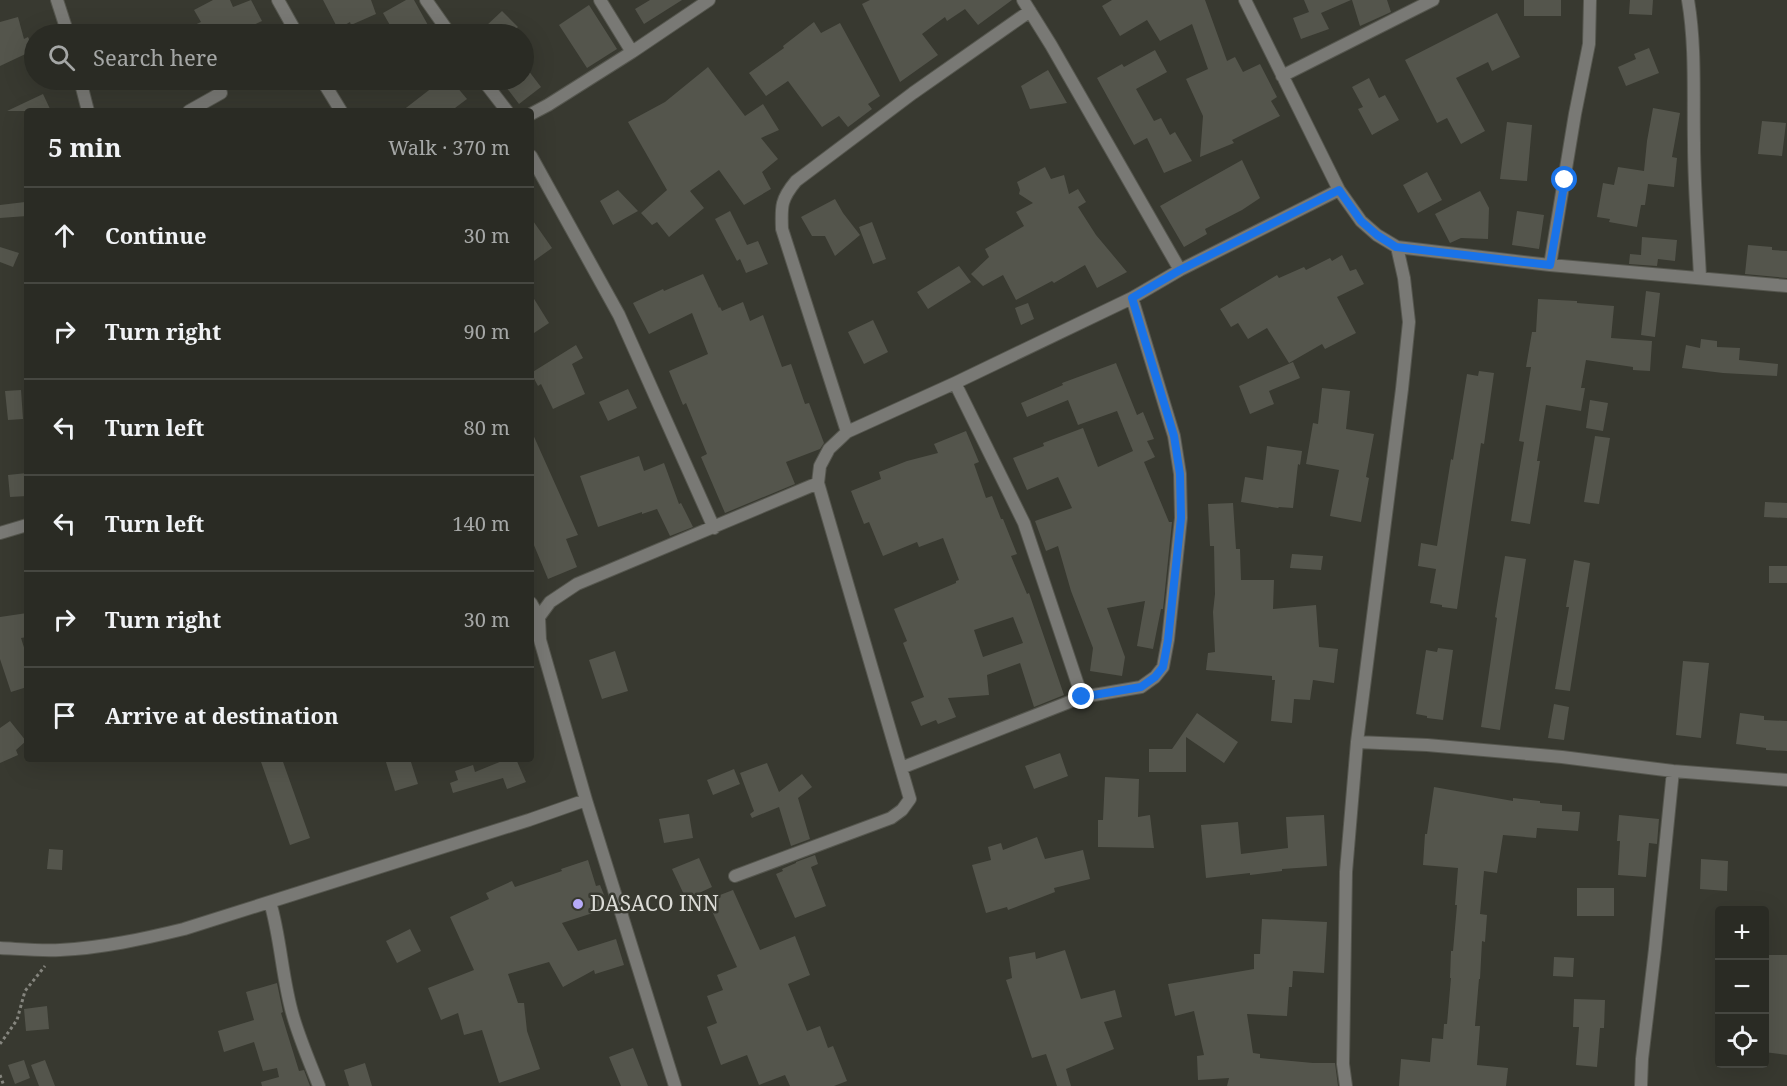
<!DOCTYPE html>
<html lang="en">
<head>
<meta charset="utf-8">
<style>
  body { margin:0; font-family:"Noto Serif",serif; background:#363731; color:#f1f3f6 }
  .controls { position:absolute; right:18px; bottom:18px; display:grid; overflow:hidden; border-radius:6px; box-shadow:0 6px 24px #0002 }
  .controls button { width:54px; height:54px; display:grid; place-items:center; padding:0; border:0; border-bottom:2px solid #464741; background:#2a2b24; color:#f1f3f6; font:30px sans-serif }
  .stop { position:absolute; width:18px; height:18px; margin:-14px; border:4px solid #1a73e8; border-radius:50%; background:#fff }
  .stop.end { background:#1a73e8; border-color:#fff; box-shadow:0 2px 6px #0008 }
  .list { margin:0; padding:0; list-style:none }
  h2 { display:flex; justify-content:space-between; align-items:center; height:78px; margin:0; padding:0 24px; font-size:26px }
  h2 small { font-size:20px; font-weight:400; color:#a5a7a6 }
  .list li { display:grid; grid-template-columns:39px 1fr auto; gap:18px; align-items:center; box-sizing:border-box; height:96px; padding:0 24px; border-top:2px solid #464741 }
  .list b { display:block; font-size:22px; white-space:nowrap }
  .list em { font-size:20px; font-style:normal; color:#a5a7a6 }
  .icon { flex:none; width:33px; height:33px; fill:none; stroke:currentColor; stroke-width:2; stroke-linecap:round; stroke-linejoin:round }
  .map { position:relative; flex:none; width:1787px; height:1086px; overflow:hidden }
  .search { position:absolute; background:#2a2b24; box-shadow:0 6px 24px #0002; left:24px; top:24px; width:510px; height:66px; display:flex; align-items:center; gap:15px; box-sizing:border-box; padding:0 21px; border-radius:33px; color:#a5a7a6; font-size:22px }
  .panel { position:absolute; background:#2a2b24; box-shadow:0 6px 24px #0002; left:24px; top:108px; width:510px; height:654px; border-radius:6px }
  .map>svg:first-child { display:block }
  .building { fill:#54554c; fill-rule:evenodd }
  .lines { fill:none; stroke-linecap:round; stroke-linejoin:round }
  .street-casing { stroke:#55564e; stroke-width:14 }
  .path { stroke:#85857e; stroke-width:3; stroke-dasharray:3 3; stroke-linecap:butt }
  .street { stroke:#797975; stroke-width:12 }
  .route { stroke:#1a73e8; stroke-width:8 }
  .poi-dot { fill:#b7abf8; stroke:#383930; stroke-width:2 }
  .labels { text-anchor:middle; stroke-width:5; stroke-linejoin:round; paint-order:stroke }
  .poi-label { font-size:21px; fill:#dbdbd6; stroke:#383930; text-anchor:start }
</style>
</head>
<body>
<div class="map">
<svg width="1787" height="1086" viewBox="0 0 1787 1086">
  <rect width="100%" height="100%" fill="#383930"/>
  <path class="building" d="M213 0H230L233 7 251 0 262 21 245 29 243 25 219 34H175L201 22 194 10Z
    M323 0H371L376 14 351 25 350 22 338 29Z
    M406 0H414L429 27 415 34H395L383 13Z
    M650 0H682L644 24 635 9Z
    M870 0H1012L978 25 965 9 947 21 945 17 922 34 938 55 900 82 862 4Z
    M1112 0H1205L1227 61 1235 57 1243 72 1260 64 1277 97 1271 101 1280 116 1232 140 1234 143 1200 157 1203 116 1186 79 1208 69 1192 24 1160 41 1147 20 1120 36 1102 6Z
    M1304 0H1351L1321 13 1329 29 1301 39 1293 18 1309 12Z
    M1352 0H1387L1391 12 1360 26Z
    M1524 0H1561V16H1524Z
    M1630 0H1653L1652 15 1629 14Z
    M589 5 617 49 587 68 559 25Z
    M502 11 518 27 510 34H495L486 26Z
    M1497 13 1520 57 1492 71 1488 62 1456 78 1485 131 1461 144 1447 118 1437 123 1405 60Z
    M18 17 24 39 28 37 34 50 0 66V22Z
    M814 22 821 33 840 23 880 96 868 104 872 109 848 127 839 116 822 127 788 81 766 96 749 73 784 48 783 46Z
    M1649 48 1659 73 1626 86 1618 67 1636 59 1634 54Z
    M1155 50 1167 72 1136 89 1154 121 1161 118 1170 135 1175 132 1192 161 1164 173 1147 138 1134 145 1097 78 1122 64 1124 67Z
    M708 67 745 116 763 104 779 130 761 138 778 159 762 172 771 189 744 205 719 170 690 191 704 208 669 237 657 222 652 225 641 213 667 190 628 122 665 102Z
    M528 70 541 87 519 104 506 87 516 80H524V74Z
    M1048 70 1067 103 1030 109 1021 86Z
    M1369 78 1379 98 1385 95 1399 120 1372 135 1358 109 1363 107 1352 87Z
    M442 80H451L467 99 451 111H402Z
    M43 94 51 111H7Z
    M1653 108 1680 113 1672 157 1677 158 1674 187 1648 184 1645 205H1641L1637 227 1609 222 1610 219 1597 217 1603 183 1614 185 1618 167 1644 171 1647 141Z
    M1762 121 1786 123 1782 156 1758 154Z
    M1507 122 1532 125 1527 181 1500 179Z
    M1242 160 1260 198 1242 210 1205 229 1207 234 1184 247 1160 206Z
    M1045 167 1051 179 1064 175 1069 194 1078 189 1086 202 1078 207 1096 235 1127 272 1097 288 1085 265 1054 283 1052 281 1016 300 1003 275 983 286 971 274 989 257 985 249 1024 226 1016 212 1033 203 1019 194 1020 190 1017 182Z
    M1427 172 1442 200 1418 213 1403 185Z
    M618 190 638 211 613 225 600 201Z
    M1480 191 1489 208 1488 239 1461 238 1450 243 1435 214Z
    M835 199 843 213 860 235 835 256 825 236H812L801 217Z
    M25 202 27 216 0 218V205Z
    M730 211 747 245 758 241 768 264 746 273 740 259 737 261 715 219Z
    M1517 211 1544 215 1539 249 1512 245Z
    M531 218 552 248 531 263Z
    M872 222 886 259 873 264 859 227Z
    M1642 237 1677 240 1675 261 1658 259 1657 266 1629 264 1630 254 1641 255Z
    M1748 245 1772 247V250L1787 251V278L1745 274Z
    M0 247 19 253 13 267 0 262Z
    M1342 255 1350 271 1356 269 1364 284 1337 297 1356 333 1325 349 1322 344 1289 363 1267 328 1248 339 1238 323 1231 327 1220 309 1277 275 1279 278 1304 267 1306 270 1330 258 1332 261Z
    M959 266 971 282 928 309 917 292Z
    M703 274 719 308 720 307 722 311 743 302 750 321 763 315 782 367 791 364 805 404 809 403 824 443 820 449 786 462 795 484 725 513 701 457 707 454 686 403 683 405 669 371 708 354 692 313 649 334 633 303 663 289 664 291Z
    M1646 291 1660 293 1655 337 1641 335Z
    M531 294 549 323 531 335Z
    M1538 299 1577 301V303L1614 306 1611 338 1652 341 1650 371 1633 370V367L1586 360 1581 388H1585L1581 411 1546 405 1537 461H1540L1530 524 1511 521 1524 442 1519 441 1531 367H1526L1532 332H1536Z
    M1028 303 1034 319 1021 325 1015 308Z
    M873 320 888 352 864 364 848 332Z
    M1701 339 1717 341V347L1740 348 1739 360 1778 364 1777 376 1723 373 1682 368 1686 345 1700 348Z
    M576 345 583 358 572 364 585 394 553 409 541 384 538 386 531 373Z
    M1293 362 1300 378 1269 391 1274 404 1250 414 1239 386Z
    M1116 363 1137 415 1143 412 1154 439 1147 441 1155 457 1144 462 1169 522H1172L1163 609H1161L1153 649 1137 646 1145 601 1107 608 1125 657 1122 676 1090 671 1093 648 1071 591 1058 546 1046 551 1035 521 1072 508 1058 477 1027 490 1013 458 1044 446 1043 443 1083 428 1098 467 1133 451 1117 411 1078 425 1068 400 1027 417 1021 403 1063 385 1062 383Z
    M1479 371 1494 373 1484 444 1481 443 1457 609 1442 607V605L1430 603 1436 569 1418 566 1421 543 1437 546 1451 459 1453 460 1467 374 1478 376Z
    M1322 388 1350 391 1346 429 1374 434 1366 477 1369 478 1361 522 1330 516 1339 470 1306 464 1313 423 1318 424Z
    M628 389 637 408 608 421 599 402Z
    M21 390 23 419 8 420 5 391Z
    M1590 400 1608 403 1603 431 1586 428Z
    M531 430 578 535 566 539 577 567 548 579 531 538Z
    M966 431 979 462 974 464 986 498 992 496 1001 519H1003L1017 554 1011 556 1027 594 1029 593 1064 695 1034 707 1020 663 987 675 989 695 948 698 956 717 938 724 936 720 921 726 911 702 924 697 903 643 907 641 894 609 956 583V581L959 580 943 538 919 547 917 542 883 556 869 522 864 524 851 491 881 479 879 472 907 461 938 453 934 444ZM1013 617 1023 643 983 657 974 630Z
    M1595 436 1610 438 1599 504 1584 502Z
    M1267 446 1302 451 1300 465 1298 464 1293 508 1279 507 1278 508 1241 502 1245 477 1263 480Z
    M639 456 644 471 664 463 679 504 681 503 693 527 670 536 657 509 642 514V512L598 527 580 476Z
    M27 473V496L10 497 8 475Z
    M1765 502 1787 503V518L1764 517Z
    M1233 503 1236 549H1240L1241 580H1274L1273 609 1316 605 1319 647 1338 649 1334 683 1313 680 1310 700 1294 699 1292 723 1271 721 1275 680H1272V676L1206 670 1208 653 1215 652 1213 612 1215 594 1214 546H1210L1208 504Z
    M1292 554 1323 556 1321 570 1290 568Z
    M1505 556 1526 559 1500 730 1481 727 1497 618 1495 617Z
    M1574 560 1590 563 1570 691 1555 689 1569 607H1566Z
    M1769 566H1787V583H1769Z
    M27 613V637L21 638 27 657V687L11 692 0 659V617Z
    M1438 648 1453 650 1443 720 1427 718V716L1416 714 1426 650 1437 652Z
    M615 651 628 691 602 699 589 660Z
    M1683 661 1709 663 1701 738 1676 735Z
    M1554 704 1569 707 1564 740 1548 738Z
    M1197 713 1238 742 1224 763 1186 737V772H1149V749H1172Z
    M1740 713 1764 716V720L1787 721V751L1766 750V748L1736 744Z
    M10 721 26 741 16 750 18 755 0 763V728Z
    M1060 753 1068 776 1034 789 1025 766Z
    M260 759H282L310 838 290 845Z
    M385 759H410L418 784 395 791Z
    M507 759H516L526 782 507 789 503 778 453 793 450 783 458 780 455 771 473 765 475 772Z
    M767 763 779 792 802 774 812 787 798 798 810 839 791 846 779 807 752 818 750 814 754 811 740 773Z
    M734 769 740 784 713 795 707 780Z
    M1105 777 1139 779 1138 817 1150 815 1154 848 1098 847V820H1103Z
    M1434 787 1513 801V798L1540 801V803L1562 805V811L1580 812 1578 831 1537 828 1536 838 1503 835 1497 873 1484 871 1480 914 1487 915 1485 942 1482 941 1480 979H1479L1475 1026H1480L1477 1065 1508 1068 1506 1086H1399L1401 1059 1430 1062 1432 1038 1443 1039 1444 1024H1447L1451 978H1450L1451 951H1453L1457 905H1455L1458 868 1423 865 1425 834H1427Z
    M689 814 693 838 664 843 659 819Z
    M1324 815 1327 866 1282 869V871L1250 875V873L1206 878 1201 825 1238 822 1241 854 1288 848 1286 817Z
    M1619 815 1659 819 1657 844 1649 843 1646 877 1618 875 1620 841H1617Z
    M1037 837 1045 859 1083 850 1090 879 1054 888 1055 892 1008 910 1007 907 986 913 972 865 991 860 988 847 1001 843 1003 850Z
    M49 849 63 850 62 870 47 869Z
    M815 855 818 864 811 867 826 906 795 918 776 874 783 871 782 869 796 863V862Z
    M699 858 712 887 686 899 672 869Z
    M1701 859 1728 861 1727 891 1700 889Z
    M588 860 596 886 600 885 609 907 605 909 562 923 578 951 616 939 624 965 595 974 594 970 563 987 549 962 508 974 518 1003H524L527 1031 540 1069 499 1083 482 1030 464 1035 458 1013 441 1020 428 988 474 970 450 917 489 899 486 893 512 881 515 887 562 871 561 869Z
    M1577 888H1614V916H1577Z
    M733 890 760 950 795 936 810 975 788 984 807 1031 820 1026 828 1048 833 1046 847 1081 834 1086H790L785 1075 759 1085 747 1055 721 1065 707 1027 717 1023 707 996 723 990 717 975 737 967 707 900Z
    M1262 919 1327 922 1324 973 1293 971 1292 987H1289L1287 1016 1247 1014 1253 1053 1260 1054V1058L1313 1063H1335L1338 1086H1227L1229 1078 1198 1080 1197 1056 1204 1055 1194 1011 1175 1016 1168 984 1254 969V954H1260Z
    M410 929 421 951 397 963 386 941Z
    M1065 950 1081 999 1115 990 1122 1017 1104 1022 1114 1049 1066 1069 1071 1086H1057L1046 1054 1032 1058 1006 980 1012 978 1009 957 1035 952 1036 959Z
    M1766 955H1787V1055L1764 1052Z
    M1554 957 1574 958 1573 977 1553 976Z
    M277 983 283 1012 281 1013 299 1071 304 1070 310 1086H262L261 1082 279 1077 277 1068 263 1071 254 1042 224 1052 218 1031 254 1020 246 992Z
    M1574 999 1605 1000 1604 1028H1600L1597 1067 1576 1065 1579 1027H1573Z
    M47 1006 49 1029 26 1031 24 1009Z
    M633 1048 648 1086H621L609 1057Z
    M24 1060 30 1078 15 1084 8 1065Z
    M45 1060 55 1086H39L31 1065Z
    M365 1063 372 1086H349L344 1070Z"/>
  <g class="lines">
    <defs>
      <path id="street" d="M57 0 68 34
        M278 0 297 34
        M426 0 450 34
        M600 0 632 52
        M1023 0 1051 45 1180 270
        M1245 0 1339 190 1361 221 1377 235 1397 247 1550 265 1787 286
        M1688 0C1696 47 1693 96 1694 143 1694 188 1698 233 1700 277
        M1282 76 1433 0
        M80 80 88 111
        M322 80 341 111
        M483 80 507 111
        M189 111 221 93
        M531 114 548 105 632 52 709 0
        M531 156 619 315 714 528
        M1550 265 1575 114 1589 44 1590 0
        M955 383 1024 523 1082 697
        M847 432 782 229C781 206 781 199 796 181L913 93 1030 11
        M0 533 27 525
        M531 603 539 617
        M1357 742 1427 745 1562 757 1673 771 1787 780
        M901 768 1082 697 1141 687 1155 677 1163 667 1168 640 1181 518 1180 474 1174 436 1132 298
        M735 876 891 818 902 810 910 799 818 483 820 466 829 449 847 432 955 383 1132 298 1180 270 1339 190
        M270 902C281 939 282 979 293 1016 300 1040 310 1063 319 1086
        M0 948C20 949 40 951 60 950 102 948 143 939 184 929L529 820 586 800
        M675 1086 586 800 540 640 539 617 550 602 577 584 818 483
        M1346 1086 1343 1064 1346 872 1357 742 1402 389 1409 322 1404 278 1397 247
        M1641 1086 1642 1059 1655 949 1673 771"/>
    </defs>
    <use href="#street" class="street-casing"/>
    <path class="path" d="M0 1044 17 1020 25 991 45 966
      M0 1075 4 1086"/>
    <use href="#street" class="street"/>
  </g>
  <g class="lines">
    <path class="route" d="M1082 697 1141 687 1155 677 1163 667 1168 640 1181 518 1180 474 1174 436 1132 298 1180 270 1339 190 1361 221 1377 235 1396 247 1550 265 1565 180"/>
  </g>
  <circle class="poi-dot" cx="578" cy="904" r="6"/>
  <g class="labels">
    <g class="poi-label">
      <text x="590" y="911">DASACO INN</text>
    </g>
  </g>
</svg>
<div class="controls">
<button>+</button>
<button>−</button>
<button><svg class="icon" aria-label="locate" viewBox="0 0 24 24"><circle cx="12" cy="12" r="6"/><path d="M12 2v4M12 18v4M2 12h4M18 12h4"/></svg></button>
</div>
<div class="stop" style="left:1565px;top:180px"></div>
<div class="stop end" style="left:1082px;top:697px"></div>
<div class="search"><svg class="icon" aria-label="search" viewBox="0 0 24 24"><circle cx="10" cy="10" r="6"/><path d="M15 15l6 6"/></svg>Search here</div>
<section class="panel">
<h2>5 min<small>Walk · 370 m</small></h2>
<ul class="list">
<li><svg class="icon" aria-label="ahead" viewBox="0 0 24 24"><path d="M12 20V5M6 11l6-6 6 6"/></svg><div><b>Continue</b></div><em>30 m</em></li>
<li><svg class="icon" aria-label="right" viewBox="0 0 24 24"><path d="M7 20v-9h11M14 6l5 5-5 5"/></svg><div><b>Turn right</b></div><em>90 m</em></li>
<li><svg class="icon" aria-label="left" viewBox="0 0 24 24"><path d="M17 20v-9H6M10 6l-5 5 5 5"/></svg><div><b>Turn left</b></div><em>80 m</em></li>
<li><svg class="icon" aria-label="left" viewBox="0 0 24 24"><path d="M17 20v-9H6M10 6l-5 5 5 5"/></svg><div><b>Turn left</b></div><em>140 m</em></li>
<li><svg class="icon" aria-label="right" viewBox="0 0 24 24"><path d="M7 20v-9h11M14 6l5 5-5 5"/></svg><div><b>Turn right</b></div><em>30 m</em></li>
<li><svg class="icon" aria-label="arrive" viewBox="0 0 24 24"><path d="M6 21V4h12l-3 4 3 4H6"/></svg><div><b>Arrive at destination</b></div></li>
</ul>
</section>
</div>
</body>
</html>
